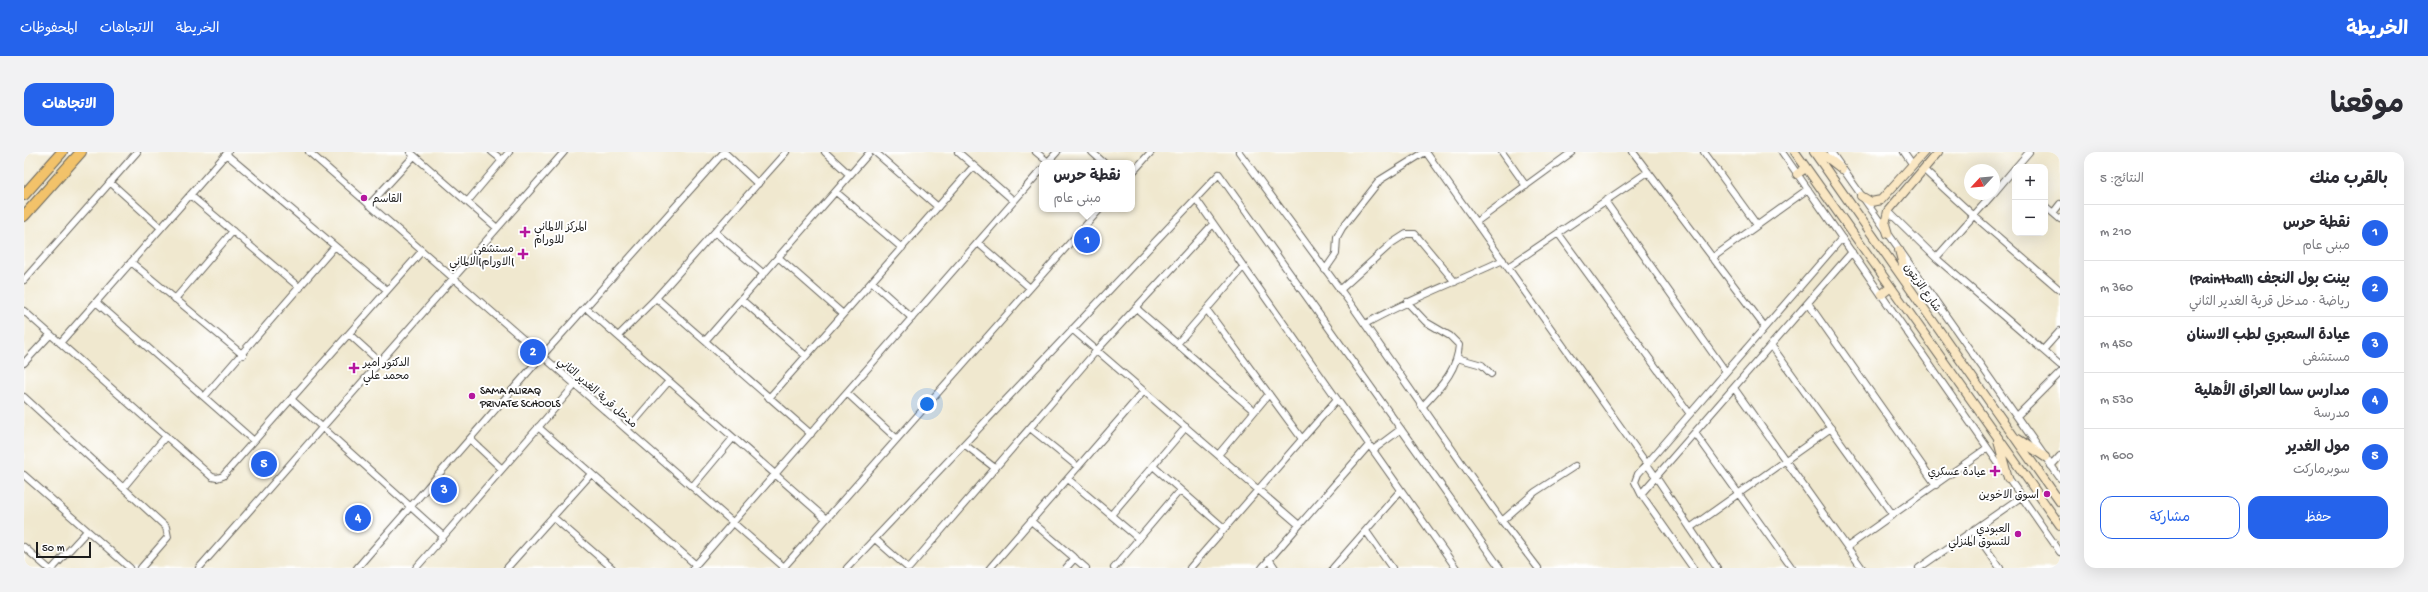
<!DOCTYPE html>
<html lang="ar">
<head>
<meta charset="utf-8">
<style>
  body { margin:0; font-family:"Gochi Hand","Playpen Sans Arabic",sans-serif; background:#f2f2f3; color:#2b2b33; direction:rtl }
  .controls { position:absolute; right:12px; top:12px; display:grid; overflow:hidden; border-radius:8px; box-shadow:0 4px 16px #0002 }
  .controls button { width:36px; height:36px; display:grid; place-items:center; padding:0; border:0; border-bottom:1px solid #e1e1e2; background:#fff; color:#2b2b33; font:20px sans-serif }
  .compass { position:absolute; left:1940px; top:12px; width:36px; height:36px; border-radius:50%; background:#fff; box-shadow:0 4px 16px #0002; rotate:244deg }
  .scale { position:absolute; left:12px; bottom:10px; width:55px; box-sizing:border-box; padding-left:4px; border:2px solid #1c1c1c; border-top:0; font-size:11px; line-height:14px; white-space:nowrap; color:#1c1c1c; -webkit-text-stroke:3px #fff; paint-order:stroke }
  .you { position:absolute; left:903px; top:252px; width:14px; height:14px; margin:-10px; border:3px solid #fff; border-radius:50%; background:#1a73e8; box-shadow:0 0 0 6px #1a73e833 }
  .badge { display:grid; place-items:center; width:26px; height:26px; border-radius:50%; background:#2563eb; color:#fff; font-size:13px; font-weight:700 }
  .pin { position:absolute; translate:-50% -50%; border:2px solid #fff; box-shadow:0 1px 4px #0006 }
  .popup { position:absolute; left:1015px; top:8px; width:96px; height:52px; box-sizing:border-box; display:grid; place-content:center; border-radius:8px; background:#fff; filter:drop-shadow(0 1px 3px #0005); font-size:13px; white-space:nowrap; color:#7c7c81 }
  .popup b { font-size:15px; color:#2b2b33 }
  .popup::after { content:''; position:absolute; left:50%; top:100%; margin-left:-8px; border:8px solid transparent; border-top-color:#fff }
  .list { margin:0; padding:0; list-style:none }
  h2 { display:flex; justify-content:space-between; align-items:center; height:52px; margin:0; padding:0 16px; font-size:17px }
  h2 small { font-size:13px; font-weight:400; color:#7c7c81 }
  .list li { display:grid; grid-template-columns:26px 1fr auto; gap:12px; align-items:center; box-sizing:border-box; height:56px; padding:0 16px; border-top:1px solid #e1e1e2 }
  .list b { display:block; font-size:15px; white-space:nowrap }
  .list p { margin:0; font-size:13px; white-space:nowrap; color:#7c7c81 }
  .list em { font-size:13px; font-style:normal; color:#7c7c81 }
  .actions { display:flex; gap:8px; padding:12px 16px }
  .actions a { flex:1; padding:9px 0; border:1px solid #2563eb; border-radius:12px; text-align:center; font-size:14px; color:#2563eb }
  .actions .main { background:#2563eb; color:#fff }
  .map { position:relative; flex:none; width:2036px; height:416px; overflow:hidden; direction:ltr; border-radius:12px }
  header { display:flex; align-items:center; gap:24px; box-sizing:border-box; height:56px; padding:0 20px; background:#2563eb; color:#fff }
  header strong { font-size:19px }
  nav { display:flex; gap:22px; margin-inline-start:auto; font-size:14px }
  .intro { display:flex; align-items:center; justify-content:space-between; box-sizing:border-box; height:96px; padding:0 24px }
  h1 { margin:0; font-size:28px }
  .button { padding:10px 18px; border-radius:12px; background:#2563eb; color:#fff; font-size:14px; font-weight:700 }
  main { display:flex; gap:24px; padding:0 24px }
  aside { flex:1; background:#fff; border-radius:12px; box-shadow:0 4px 16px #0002 }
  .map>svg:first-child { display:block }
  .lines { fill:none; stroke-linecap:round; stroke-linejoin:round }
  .minor-casing { stroke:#66635b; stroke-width:8 }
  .secondary-casing { stroke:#66635b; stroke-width:10 }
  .trunk-casing { stroke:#66635b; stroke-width:12 }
  .minor { stroke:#fff; stroke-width:6 }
  .secondary { stroke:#fae7c3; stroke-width:8 }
  .trunk { stroke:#f2c26a; stroke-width:10 }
  .poi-dot { fill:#b5179e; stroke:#fff; stroke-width:1.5 }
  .labels { text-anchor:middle; stroke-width:4; stroke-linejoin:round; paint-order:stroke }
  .poi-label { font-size:11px; fill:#1c1c1c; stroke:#fff; text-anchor:start }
  .street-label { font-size:11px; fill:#1c1c1c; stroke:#fff }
</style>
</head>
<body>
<header>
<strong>الخريطة</strong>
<nav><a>الخريطة</a><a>الاتجاهات</a><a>المحفوظات</a></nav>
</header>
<div class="intro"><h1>موقعنا</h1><a class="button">الاتجاهات</a></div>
<main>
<aside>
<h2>بالقرب منك<small>النتائج: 5</small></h2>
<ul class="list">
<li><span class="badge">1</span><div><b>نقطة حرس</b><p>مبنى عام</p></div><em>210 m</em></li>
<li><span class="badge">2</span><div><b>بينت بول النجف (Paintball)</b><p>رياضة · مدخل قرية الغدير الثاني</p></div><em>360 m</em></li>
<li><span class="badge">3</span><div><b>عيادة السعبري لطب الاسنان</b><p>مستشفى</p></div><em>450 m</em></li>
<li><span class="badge">4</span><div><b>مدارس سما العراق الأهلية</b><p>مدرسة</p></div><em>530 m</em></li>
<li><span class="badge">5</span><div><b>مول الغدير</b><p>سوبرماركت</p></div><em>600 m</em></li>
</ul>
<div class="actions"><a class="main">حفظ</a><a>مشاركة</a></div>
</aside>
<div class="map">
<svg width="2036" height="416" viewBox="0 0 2036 416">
  <rect width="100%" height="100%" fill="#fff"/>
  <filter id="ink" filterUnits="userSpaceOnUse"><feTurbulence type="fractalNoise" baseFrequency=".025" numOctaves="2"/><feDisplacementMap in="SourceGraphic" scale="8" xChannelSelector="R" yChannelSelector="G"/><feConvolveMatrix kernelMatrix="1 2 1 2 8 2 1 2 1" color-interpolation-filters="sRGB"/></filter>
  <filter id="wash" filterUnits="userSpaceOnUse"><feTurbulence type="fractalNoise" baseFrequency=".012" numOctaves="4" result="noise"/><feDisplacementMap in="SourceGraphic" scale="16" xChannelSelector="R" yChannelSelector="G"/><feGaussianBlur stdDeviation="0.9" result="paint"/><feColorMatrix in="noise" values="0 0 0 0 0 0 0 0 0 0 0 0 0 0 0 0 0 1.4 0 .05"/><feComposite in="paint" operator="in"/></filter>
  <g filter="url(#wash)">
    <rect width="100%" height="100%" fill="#f0e8cf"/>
  </g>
  <g filter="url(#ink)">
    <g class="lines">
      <defs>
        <path id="minor" d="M285 0 761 416
          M386 0 473 76
          M468 0 478 8
          M700 0 734 32
          M801 0 826 23
          M851 0 914 55
          M934 0 990 49
          M1012 0 1024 10
          M1068 0 1080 11
          M1215 0 1329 155 1478 369 1514 416
          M1402 0 1632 325 1693 416
          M1478 0 1502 34
          M1609 0 1741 175
          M1680 0 1733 73
          M1758 0 2036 400
          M1807 0 2036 326
          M1880 0 1889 13
          M202 2 363 138
          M1023 11 1033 0
          M1992 15 2005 0
          M1899 17 1950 64 2036 138
          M1108 21 1127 0
          M86 30 137 76
          M812 40 878 96
          M1970 41 1991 16
          M166 43 276 136
          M1172 47 1432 416
          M1581 49 1702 220
          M443 50 485 0
          M345 53 390 4
          M2021 54 2036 67
          M1864 59 1912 106 1969 42
          M2029 61 2036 52
          M1452 70 1548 0
          M691 80 740 122
          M1534 81 1666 262
          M954 91 1006 136
          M754 105 819 162
          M1688 106 1784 37
          M1912 106 2036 213
          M107 110 219 203
          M1484 115 1624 20
          M1301 118 1312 102 1313 85 1318 76 1356 28 1401 0
          M0 128 113 0
          M848 130 888 166
          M1316 138 1368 91 1382 82H1391L1431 130
          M632 146 787 282
          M151 147 209 79
          M718 148 782 204
          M72 150 230 289
          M1383 150 1402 170 1426 184 1435 193C1433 220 1415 236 1398 255
          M1784 151 1912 333
          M562 156 802 367
          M1112 156 1230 259
          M1183 158 1278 287
          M0 159 188 325 193 326 199 324 398 99
          M1341 172C1385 147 1433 130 1479 108
          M1048 177 1275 373
          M325 182 356 210
          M594 184 632 146 762 0
          M681 189 846 0
          M36 191 204 0
          M1153 192 1219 115
          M1747 193 1869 363
          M2019 198 2036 179
          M1433 206 1458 213 1467 222
          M0 211 26 183
          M1710 236 1838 416
          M823 241 873 287
          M0 245 142 375 144 385 117 416
          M180 245 311 94
          M745 246 950 14
          M268 248 419 384
          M1993 264 2036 221
          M514 275 672 413
          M1006 276 1054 315
          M603 278 645 229
          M1671 281 1768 416
          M446 287 478 317
          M940 292 971 316
          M1349 298 1377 277
          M1194 303 1245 242
          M1129 314 1200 376
          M2027 314 2036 304
          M0 323 106 416
          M1044 327 1115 387
          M668 335 709 286
          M99 336 142 284
          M1617 342 1828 100
          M1087 363 1162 275
          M529 365 588 416
          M1007 369 1062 416
          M1478 369 1511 340 1551 314
          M1666 376 1807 276
          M1949 378 1976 416
          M1342 379 1368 416
          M851 387 884 416
          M0 395 24 416
          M1823 395 1963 296
          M1245 407 1251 416
          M29 416 63 379
          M175 416 540 0
          M333 416 518 204 700 0
          M392 416 551 233
          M483 416 567 322
          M669 416 1018 17
          M759 416 1076 57
          M823 416 1195 22 1476 416
          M885 416 1073 198 1189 72
          M966 416 1120 239
          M1042 416 1051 406
          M1090 416 1156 338
          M1166 416 1313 247
          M1238 416 1345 293
          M1309 416 1377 338
          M1669 416 1617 342 1611 330 1614 322 1818 86
          M1895 416 1997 345"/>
        <path id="secondary" d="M1771 0 2036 373
          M1790 0 2036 350
          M1796 0 1818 17
          M1773 22 1782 16
          M1837 44 1847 50 1857 48 1900 0
          M1864 82 1861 72 1864 59 1914 0
          M1875 98 1883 128
          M1858 142 1867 135
          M1994 287 2021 305
          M1974 289 1984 326"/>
        <path id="trunk" d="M0 43 38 0
          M0 64 57 0"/>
      </defs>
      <use href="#minor" class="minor-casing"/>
      <use href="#secondary" class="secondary-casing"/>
      <use href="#trunk" class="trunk-casing"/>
      <use href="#minor" class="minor"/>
      <use href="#secondary" class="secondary"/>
      <use href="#trunk" class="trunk"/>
    </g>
  </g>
  <g class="poi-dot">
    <circle cx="340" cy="46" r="4"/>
    <path d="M499 74h4v4h4v4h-4v4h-4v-4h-4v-4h4z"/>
    <path d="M497 96h4v4h4v4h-4v4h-4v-4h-4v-4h4z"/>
    <path d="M328 210h4v4h4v4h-4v4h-4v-4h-4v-4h4z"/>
    <circle cx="448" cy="244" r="4"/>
    <path d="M1969 313h4v4h4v4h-4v4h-4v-4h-4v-4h4z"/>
    <circle cx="2023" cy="342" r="4"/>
    <circle cx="1994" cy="382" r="4"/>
  </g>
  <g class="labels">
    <g class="poi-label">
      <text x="348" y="50">القاسم</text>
      <text x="510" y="78">المركز الالماني<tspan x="510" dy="13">للاورام</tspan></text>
      <text x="490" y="100" text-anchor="end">مستشفى<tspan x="490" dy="13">الاورام)الالماني(</tspan></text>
      <text x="339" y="214">الدكتور امير<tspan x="339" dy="13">محمد علي</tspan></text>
      <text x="456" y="242">SAMA ALIRAQ<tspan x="456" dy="13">PRIVATE SCHOOLS</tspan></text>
      <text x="1962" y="323" text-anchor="end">عيادة عسكري</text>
      <text x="2015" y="346" text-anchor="end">اسوق الاخوين</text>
      <text x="1986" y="380" text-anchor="end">العبودي<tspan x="1986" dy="13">للتسوق المنزلي</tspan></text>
    </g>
    <g class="street-label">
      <text transform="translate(1899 135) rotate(55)" y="4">شارع الزيتون</text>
      <text transform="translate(574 240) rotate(41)" y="4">مدخل قرية الغدير الثاني</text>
    </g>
  </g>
</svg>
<div class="controls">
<button>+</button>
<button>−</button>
</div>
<svg class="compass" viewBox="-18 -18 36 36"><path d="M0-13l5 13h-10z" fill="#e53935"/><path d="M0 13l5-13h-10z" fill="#7c7c81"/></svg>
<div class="scale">50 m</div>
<div class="you"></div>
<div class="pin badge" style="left:1063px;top:88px">1</div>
<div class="popup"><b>نقطة حرس</b>مبنى عام</div>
<div class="pin badge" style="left:509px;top:200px">2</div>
<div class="pin badge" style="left:420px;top:338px">3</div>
<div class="pin badge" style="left:334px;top:366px">4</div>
<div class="pin badge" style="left:240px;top:312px">5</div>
</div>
</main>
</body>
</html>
